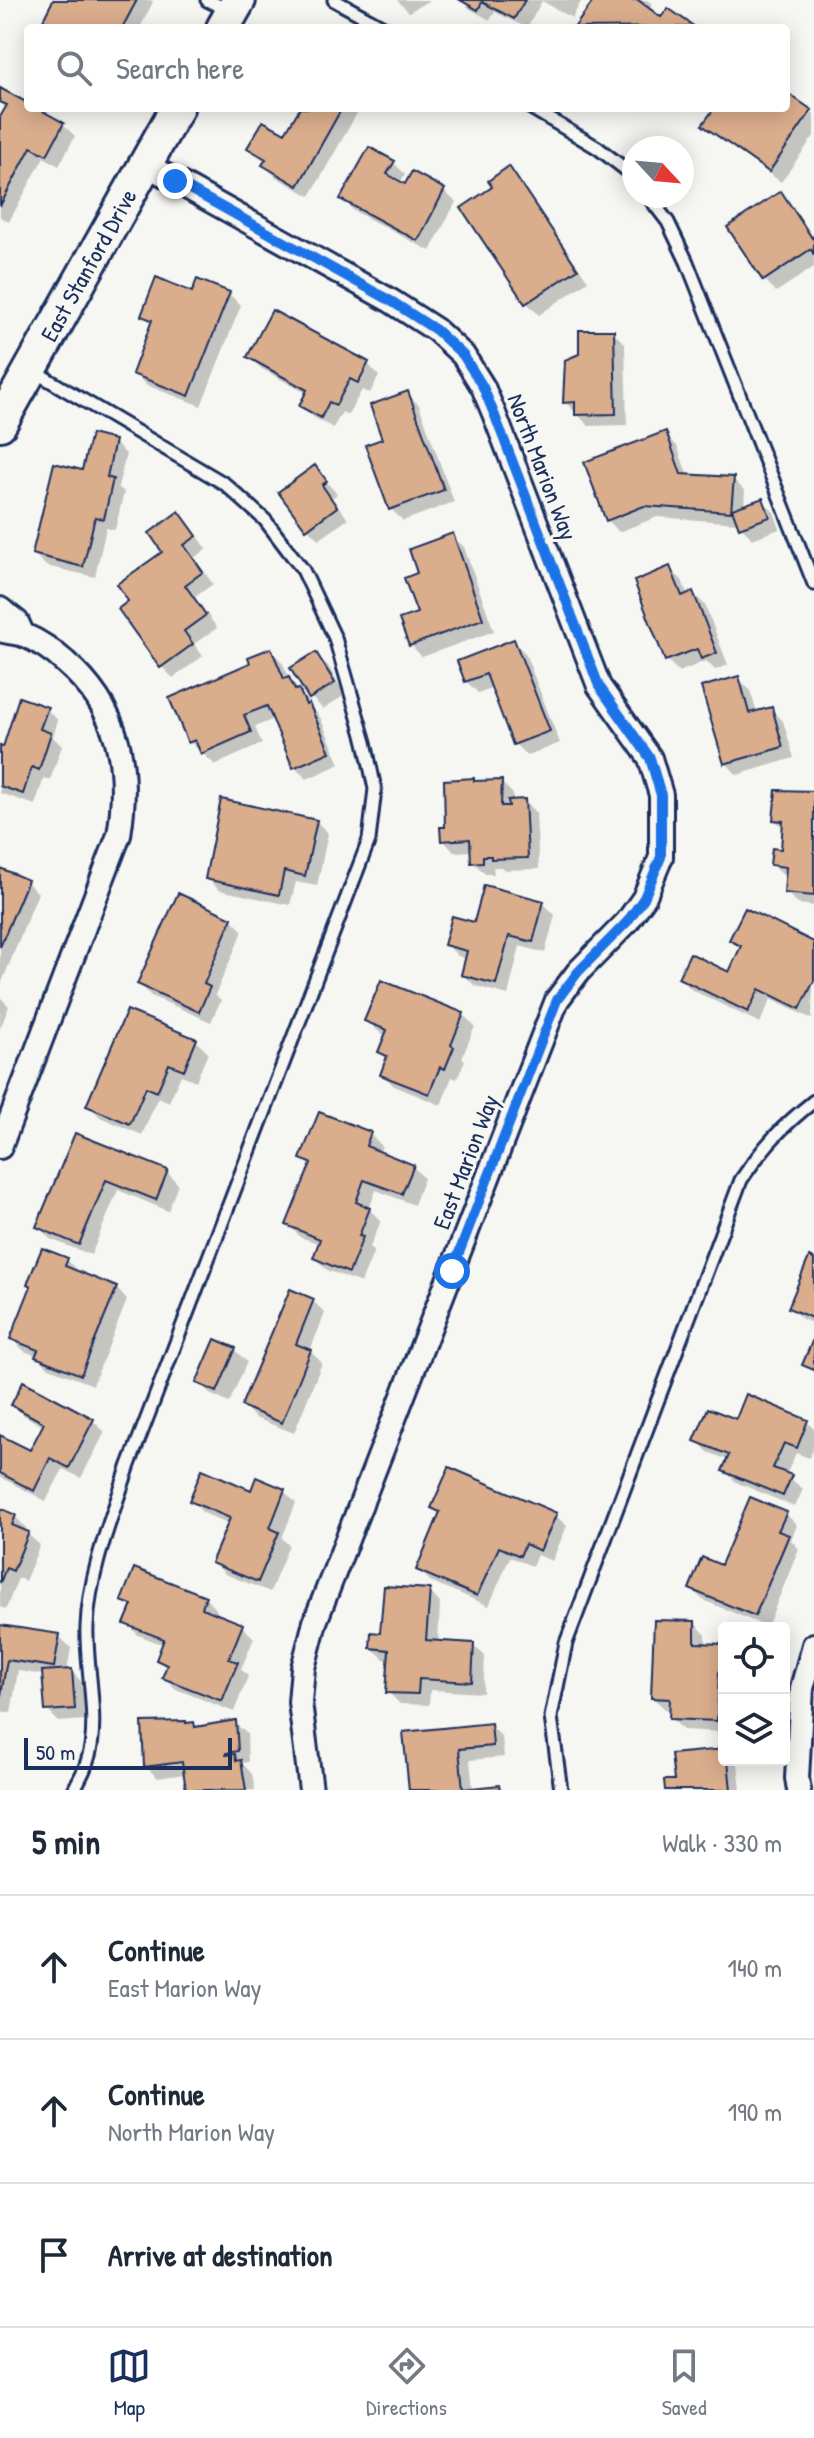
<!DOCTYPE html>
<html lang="en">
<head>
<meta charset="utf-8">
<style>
  body { margin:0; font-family:"Patrick Hand",sans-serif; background:#f6f6f7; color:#1f2937 }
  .controls { position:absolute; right:24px; bottom:24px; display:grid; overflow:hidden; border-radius:8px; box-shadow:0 4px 20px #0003 }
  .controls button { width:72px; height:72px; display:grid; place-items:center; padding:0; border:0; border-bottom:2px solid #e0e1e3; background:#fff; color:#1f2937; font:40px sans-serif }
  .compass { position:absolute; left:622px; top:136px; width:72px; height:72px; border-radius:50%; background:#fff; box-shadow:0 4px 20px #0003; rotate:116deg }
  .scale { position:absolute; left:24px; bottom:20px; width:208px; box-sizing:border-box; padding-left:8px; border:4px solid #1b2f5e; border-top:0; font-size:22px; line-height:28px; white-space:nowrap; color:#1b2f5e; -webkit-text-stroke:6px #f6f6f2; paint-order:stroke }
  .stop { position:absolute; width:24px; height:24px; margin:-18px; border:6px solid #1a73e8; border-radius:50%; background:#fff }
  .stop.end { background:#1a73e8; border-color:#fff; box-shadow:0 2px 8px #0008 }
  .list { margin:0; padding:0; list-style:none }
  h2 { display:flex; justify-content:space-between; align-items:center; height:104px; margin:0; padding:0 32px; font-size:34px }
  h2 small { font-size:26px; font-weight:400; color:#747a83 }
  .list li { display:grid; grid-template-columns:52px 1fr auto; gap:24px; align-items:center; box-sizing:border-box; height:144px; padding:0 32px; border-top:2px solid #e0e1e3 }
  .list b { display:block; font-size:30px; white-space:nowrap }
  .list p { margin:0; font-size:26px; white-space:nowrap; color:#747a83 }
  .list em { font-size:26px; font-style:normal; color:#747a83 }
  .icon { flex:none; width:44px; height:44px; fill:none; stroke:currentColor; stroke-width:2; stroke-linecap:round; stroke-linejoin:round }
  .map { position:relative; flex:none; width:814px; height:1790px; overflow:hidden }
  .search { position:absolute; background:#fff; box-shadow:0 4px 20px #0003; left:24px; right:24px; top:24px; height:88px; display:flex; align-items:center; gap:20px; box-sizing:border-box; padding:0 28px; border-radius:8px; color:#747a83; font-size:30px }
  .sheet { height:536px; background:#fff }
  nav { display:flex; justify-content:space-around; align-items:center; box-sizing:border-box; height:112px; border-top:2px solid #e0e1e3; background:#fff; font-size:22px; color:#747a83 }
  nav a { display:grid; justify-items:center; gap:4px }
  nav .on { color:#1b2f5e }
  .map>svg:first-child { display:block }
  .shadow { fill:#0003 }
  .building { fill:#daad8c; stroke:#1b2f5e; stroke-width:2 }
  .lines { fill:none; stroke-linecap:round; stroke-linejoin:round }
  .lane-casing { stroke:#1b2f5e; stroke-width:17 }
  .street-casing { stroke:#1b2f5e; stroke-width:28 }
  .secondary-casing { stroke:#1b2f5e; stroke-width:38 }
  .lane { stroke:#f6f6f2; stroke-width:11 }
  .street { stroke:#f6f6f2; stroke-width:22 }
  .secondary { stroke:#f6f6f2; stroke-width:32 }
  .route { stroke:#1a73e8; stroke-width:10 }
  .labels { text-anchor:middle; stroke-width:6; stroke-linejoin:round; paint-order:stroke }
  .street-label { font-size:24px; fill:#1b2f5e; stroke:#f6f6f2 }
</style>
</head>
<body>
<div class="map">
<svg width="814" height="1790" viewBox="0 0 814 1790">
  <rect width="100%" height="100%" fill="#f6f6f2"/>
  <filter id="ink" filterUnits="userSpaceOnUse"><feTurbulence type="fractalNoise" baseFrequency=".0125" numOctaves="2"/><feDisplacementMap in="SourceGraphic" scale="16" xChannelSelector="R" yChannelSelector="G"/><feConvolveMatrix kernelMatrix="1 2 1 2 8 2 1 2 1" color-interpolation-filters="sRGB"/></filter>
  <g filter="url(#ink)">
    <path class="shadow" d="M56 0H151L153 2 140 28H41Z
      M397 0H428V1L409 12Z
      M461 0H582L572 18 542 1 527 28 495 12 490 20 470 9Z
      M596 0H647L652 4 648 10 662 20 668 11 692 28H576Z
      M786 94 814 115V136L781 182 716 136 705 124 714 112 709 108H786Z
      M0 102 28 106V108H32L63 125 75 136 59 166 44 157 9 222 0 217V122L7 109Z
      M302 108H360L310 196 276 177 264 165 266 162 249 148 286 136Z
      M393 162 405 174 400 183 444 191 456 202 430 251 354 211 343 199Z
      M509 169 520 181 588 281 539 315 527 303 464 209 495 188Z
      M780 193 792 205 814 238V267L776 292 765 280 730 227Z
      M194 294H229L241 305 201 406 146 385 134 373 153 325 143 315Z
      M613 332 625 344 627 425 589 426 565 402 582 355Z
      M250 357 368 364 379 376 370 393 362 390 348 415 342 412 333 428 313 417 302 405 308 394 262 369Z
      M407 393 419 405 454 502 403 521 391 509 384 440Z
      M665 434 677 446 688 476 733 479 745 491 744 507 762 500 774 512 780 529 752 539 739 523 657 517 619 532 608 520Z
      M114 442 126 454 118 487 124 492 115 530 106 528 95 577 46 566 34 554 84 472Z
      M314 468 337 494 332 498 348 519 319 540 307 528Z
      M179 514 191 526 207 549 194 558 213 584 195 597 217 628 194 644 203 656 173 678 161 666 131 602 165 552Z
      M452 536 464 547 494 631 422 657 411 645 419 614 420 574Z
      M670 569 682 580 688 596 693 593 705 605 728 665 715 670 706 661 679 672 667 660Z
      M513 641 525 653 560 743 527 756 515 744 493 687 478 693 466 681Z
      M271 650 282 662 291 681 320 717 340 764 307 779 295 767 274 719 255 727 262 744 215 765 190 742 253 664Z
      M316 655 328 666 345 695 323 709 311 697Z
      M738 678 750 690 757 713 771 709 783 721 794 758 737 775 726 763Z
      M46 709 58 720 53 737 62 746 50 780 44 778 35 805 0 793V748L4 749Z
      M501 782 513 794V802L524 801 536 813 539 869 505 870 501 867H493L494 874H485L473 862 472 851 454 852 443 840Z
      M814 794V906L798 904 786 892 787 877 784 876 772 865 783 851 785 830 775 820Z
      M316 821 328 833 317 886 296 882 290 905 219 890 207 878Z
      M0 870 26 881 38 893 0 987Z
      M543 903 555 915 545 953 520 946 508 995 475 986 463 974 467 959 458 956 446 944Z
      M231 919 243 931 215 995 221 1000 211 1022 151 996 140 984Z
      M731 940 814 944 812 1019 771 999 760 1023 692 990 680 978 730 974 741 950Z
      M0 997 9 1006 0 1029Z
      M463 1015 475 1026 462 1058 465 1060 457 1079 452 1077 441 1105 394 1086 382 1074 388 1060 380 1052 387 1036 379 1032 367 1021Z
      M196 1041 208 1053 196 1081 181 1075 169 1102 158 1097 142 1135 100 1117 89 1105Z
      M370 1134 382 1146 379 1153 412 1166 424 1178 414 1205 376 1190 369 1209 381 1221 370 1247 374 1251 361 1283 327 1270 315 1258 320 1244 300 1237 289 1225 312 1167 303 1158Z
      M76 1135 167 1172 178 1184 168 1211 118 1190 91 1255 50 1239 39 1227Z
      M67 1260 79 1272 116 1288 127 1300 93 1385 49 1368 37 1356 24 1351 12 1339Z
      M814 1261V1324L802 1319 790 1308Z
      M291 1292 313 1301 325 1313 310 1351 322 1363 294 1433 255 1418 244 1406Z
      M235 1350 247 1362 229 1403 210 1394 199 1382Z
      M13 1405 93 1421 105 1432 81 1478 63 1469 46 1501 0 1477V1437L30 1453 44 1427 25 1416Z
      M737 1422H807L814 1429V1446L809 1458 796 1453 786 1475 803 1489 795 1507 736 1482 724 1470 728 1460 708 1452 696 1440Z
      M257 1480 284 1491 296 1503 282 1538 289 1545 270 1592 225 1574 214 1562 230 1524 203 1513 192 1501 253 1492Z
      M434 1508 555 1515 567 1526 552 1561 537 1555 532 1566 510 1557 489 1606 430 1581 418 1569 441 1515Z
      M0 1510 15 1516 26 1528 25 1532 40 1545 25 1581 18 1578 6 1609 0 1607Z
      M786 1514 797 1525 791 1540 799 1549 767 1627 703 1600 691 1589 722 1567Z
      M429 1591 440 1603 438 1643 473 1645 485 1656 483 1693 430 1690 429 1705 400 1704 388 1692 390 1660 384 1659 372 1648 382 1635Z
      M205 1598 217 1610 215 1615 242 1626 254 1638 241 1669 248 1676 234 1712 176 1689 164 1677 167 1669 158 1660 164 1645 138 1635 127 1623 132 1609 124 1600Z
      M695 1623 706 1635V1645L724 1646V1732L683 1730 671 1718 672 1710 665 1709 653 1698Z
      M0 1627 59 1636 71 1648 67 1671H71L83 1683 85 1720 59 1722 47 1710 44 1675 18 1671 11 1713 0 1711Z
      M235 1723 247 1734 248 1762 242 1763 252 1774 255 1790H188L185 1774 158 1778 146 1767 187 1725 194 1724 198 1729Z
      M490 1725 502 1737 504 1757 470 1760 473 1790 499 1787 502 1790H411L405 1734Z
      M724 1751V1760H735L738 1763 741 1790H667L676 1781Z"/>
    <path class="building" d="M53 0H137L122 28H39Z
      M460 0H525L514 19 482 2 478 10Z
      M594 0H638L661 17 668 8 695 27 574 28Z
      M0 88 28 103V108H37L64 123 47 155 31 147 0 206V117L7 105 0 102Z
      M786 92 812 110 769 172 702 125 713 110 711 108H786Z
      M300 108H342L298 186 262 165 266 159 247 148 263 121 285 133Z
      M369 147 395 161 387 174 405 184 412 171 445 189 418 241 340 199Z
      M509 166 578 269 525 304 461 208 492 187 488 181Z
      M781 191 812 238 814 236V255L811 249 763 281 727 227Z
      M156 277 192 292 197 279 230 292 189 396 132 374 152 320 141 316Z
      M272 310 369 362 358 383 350 379 336 405 329 402 321 418 299 406 307 390 247 357Z
      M579 330H614L616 414 575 415V402L563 403 565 360 579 354Z
      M408 391 444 490 389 510 365 445 382 439 370 405Z
      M666 431 681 474 734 477 731 512 644 506 606 521 584 462Z
      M91 434 115 440 107 477 113 479 104 519 95 517 83 567 32 554 54 463 82 470Z
      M315 465 327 481 322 485 337 507 306 530 278 492Z
      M763 498 770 517 739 528 732 509Z
      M179 511 197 536 184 545 203 572 185 585 206 615 184 631 193 644 160 668 118 609 128 601 117 584 162 552 149 533Z
      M453 533 483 619 409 646 399 619 417 613 404 578 417 573 409 549Z
      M670 566 682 596 693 591 717 653 701 659 697 649 665 661 634 581Z
      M514 639 550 731 513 745 486 674 465 682 457 661Z
      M271 648 284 679 289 677 295 690 299 689 306 705 309 703 330 752 293 768 267 706 244 715 251 732 201 754 195 740 188 743 169 698 250 663 248 657Z
      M316 652 335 683 309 699 290 668Z
      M739 676 749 713 772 707 783 747 724 764 701 687Z
      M19 697 48 707 40 729 51 733 39 770 32 767 23 794 0 786V746L3 747Z
      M474 778V781L502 780 501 806H509L508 800 525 799 528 858 491 859V856H483V862L471 863 470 839 441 841 440 827H445L444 780Z
      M776 790 814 791V896L784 893 786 867 770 865 772 848 781 849 783 821 773 820Z
      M221 799 317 820 305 876 284 871 279 895 205 879Z
      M0 868 28 880 0 947Z
      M484 885 544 901 533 942 509 936 496 984 461 975 467 951 444 945 452 916 474 922Z
      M178 893 232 918 204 984 210 987 199 1012 137 984Z
      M745 908 814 942V981L800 1009 759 989 748 1012 678 978 690 953 729 972 741 946 729 940Z
      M381 980 464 1013 451 1045 454 1047 445 1069 440 1067 429 1094 380 1075 387 1056 378 1052 387 1030 364 1021Z
      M127 1010 197 1039 184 1070 169 1064 157 1092 146 1087 130 1124 86 1106Z
      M319 1112 371 1132 366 1146 414 1165 402 1194 364 1180 356 1202 370 1208 359 1236 363 1237 349 1273 313 1258 320 1239 286 1225 311 1163 300 1159Z
      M75 1133 168 1170 156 1200 106 1180 79 1245 36 1227Z
      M42 1248 68 1258 65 1266 117 1287 81 1375 35 1357 38 1350 10 1339 31 1286 27 1284Z
      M809 1257 814 1259V1319L788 1308Z
      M290 1289 314 1299 296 1344 311 1350 282 1423 241 1406Z
      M814 1337V1370L802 1365Z
      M215 1339 236 1348 217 1392 196 1383Z
      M23 1381 94 1419 69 1468 50 1458 34 1491 0 1473V1435L30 1450 44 1423 11 1405Z
      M746 1394 808 1420 797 1448 784 1443 773 1468 792 1475 783 1496 722 1471 729 1455 694 1441 708 1408 736 1419Z
      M449 1467 557 1513 540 1551 525 1544 520 1556 499 1547 477 1596 416 1570 440 1512 431 1508Z
      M202 1469 251 1490 256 1477 285 1489 270 1528 279 1532 258 1582 211 1563 230 1518 189 1501Z
      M750 1497 787 1512 778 1531 789 1535 755 1616 689 1589 702 1557 721 1565Z
      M0 1508 16 1515 12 1525 29 1532 13 1571 6 1568 0 1583Z
      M134 1568 206 1596 202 1608 243 1624 229 1659 238 1662 222 1701 162 1678 167 1665 156 1660 164 1639 124 1624 132 1605 121 1601Z
      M384 1586 430 1589 426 1640 474 1643 472 1682 419 1679 418 1694 386 1693 389 1650 370 1648 371 1632 380 1633Z
      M654 1620 695 1621V1643L724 1644V1673L719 1672 717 1721 669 1719 670 1699 651 1698Z
      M0 1625 60 1634 54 1667 7 1660 0 1701Z
      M72 1669 75 1709 45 1711 42 1671Z
      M236 1720 238 1751 226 1753V1755L235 1754 236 1761 241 1760 246 1790H186L182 1762 144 1767 142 1722 186 1721V1723L194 1722 195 1727Z
      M491 1723 493 1746 459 1749 463 1789 499 1785 500 1790H409L403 1732Z
      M724 1749V1760H728L731 1790H665L664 1780H674L671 1754Z"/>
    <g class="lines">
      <defs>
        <path id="lane" d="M207 0 228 10
          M334 0 385 28
          M531 108 598 148 634 176
          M648 196 668 222 687 262 814 584
          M32 370 225 484 265 520 303 570 335 638 365 742 375 789 369 840 129 1465C112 1516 89 1572 87 1626 85 1666 101 1724 87 1762 84 1772 78 1781 74 1790
          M561 1790 551 1717 566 1643 741 1180C764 1146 781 1127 814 1101"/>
        <path id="street" d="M145 164 391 301 436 330 463 355 483 387 495 416 599 686 650 758 661 795V857L644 898 627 922 578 972 557 1000 315 1622 303 1668 300 1702 311 1790
          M0 609 17 622 23 635
          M0 630C8 633 16 632 24 635 38 641 54 652 65 662 120 709 130 767 119 835L0 1147
          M799 1790 797 1778 802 1688 814 1645"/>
        <g id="secondary">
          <path d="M223 28 239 0"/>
          <path id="s1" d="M0 424 177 108"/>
        </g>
      </defs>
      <use href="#lane" class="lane-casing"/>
      <use href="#street" class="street-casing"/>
      <use href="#secondary" class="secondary-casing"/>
      <use href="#lane" class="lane"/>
      <use href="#street" class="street"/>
      <use href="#secondary" class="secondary"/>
    </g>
  </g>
  <g class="lines" filter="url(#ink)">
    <path class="route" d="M175 181 391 301 436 330 463 355 483 387 495 416 599 686 650 758 661 795V857L644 898 627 922 578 972 557 1000 452 1271"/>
  </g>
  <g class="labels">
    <g class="street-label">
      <text dy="8" stroke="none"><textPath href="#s1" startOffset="182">East Stanford Drive</textPath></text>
      <text transform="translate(542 467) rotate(69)" y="8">North Marion Way</text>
      <text transform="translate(466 1162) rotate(-69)" y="8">East Marion Way</text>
    </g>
  </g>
</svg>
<div class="controls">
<button><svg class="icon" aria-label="locate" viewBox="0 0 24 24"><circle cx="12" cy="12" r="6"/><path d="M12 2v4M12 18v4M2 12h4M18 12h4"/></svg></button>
<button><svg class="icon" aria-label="layers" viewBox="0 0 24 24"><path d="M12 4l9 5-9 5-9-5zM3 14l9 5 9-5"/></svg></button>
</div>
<svg class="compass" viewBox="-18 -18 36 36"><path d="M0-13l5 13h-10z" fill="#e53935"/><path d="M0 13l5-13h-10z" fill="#747a83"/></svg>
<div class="scale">50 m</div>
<div class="stop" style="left:452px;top:1271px"></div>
<div class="stop end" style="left:175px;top:181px"></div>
<div class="search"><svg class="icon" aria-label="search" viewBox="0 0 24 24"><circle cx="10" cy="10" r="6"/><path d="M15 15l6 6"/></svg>Search here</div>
</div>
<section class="sheet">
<h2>5 min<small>Walk · 330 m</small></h2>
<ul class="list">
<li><svg class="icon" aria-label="ahead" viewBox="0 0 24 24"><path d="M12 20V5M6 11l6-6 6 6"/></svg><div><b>Continue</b><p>East Marion Way</p></div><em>140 m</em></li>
<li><svg class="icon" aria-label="ahead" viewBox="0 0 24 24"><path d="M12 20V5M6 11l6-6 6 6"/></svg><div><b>Continue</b><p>North Marion Way</p></div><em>190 m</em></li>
<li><svg class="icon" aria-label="arrive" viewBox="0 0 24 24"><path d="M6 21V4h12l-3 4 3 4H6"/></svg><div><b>Arrive at destination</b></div></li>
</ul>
</section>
<nav>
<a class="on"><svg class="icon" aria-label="map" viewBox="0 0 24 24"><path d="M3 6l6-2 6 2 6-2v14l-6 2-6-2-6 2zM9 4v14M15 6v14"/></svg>Map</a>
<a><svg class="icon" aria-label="directions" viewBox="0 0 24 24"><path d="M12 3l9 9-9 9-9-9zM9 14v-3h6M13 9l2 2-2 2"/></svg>Directions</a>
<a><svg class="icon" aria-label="saved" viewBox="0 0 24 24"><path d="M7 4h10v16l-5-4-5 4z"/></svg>Saved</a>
</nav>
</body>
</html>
